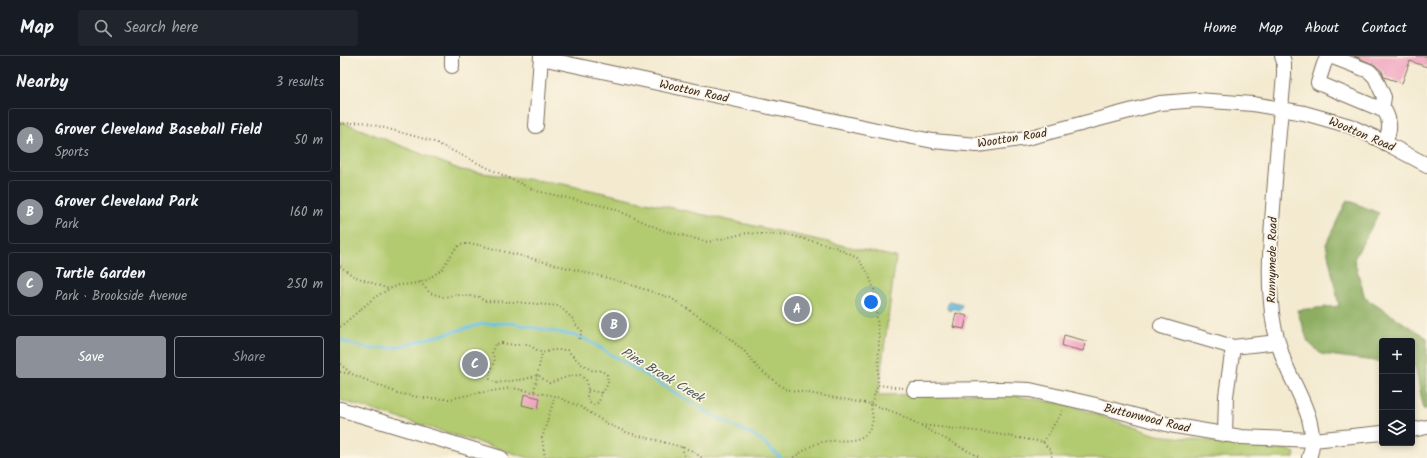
<!DOCTYPE html>
<html lang="en">
<head>
<meta charset="utf-8">
<style>
  body { margin:0; font-family:Kalam,sans-serif; background:#20242c; color:#f1f3f6 }
  .controls { position:absolute; right:12px; bottom:12px; display:grid; overflow:hidden; border-radius:4px; box-shadow:0 2px 6px #0003 }
  .controls button { width:36px; height:36px; display:grid; place-items:center; padding:0; border:0; border-bottom:1px solid #363941; background:#171b24; color:#f1f3f6; font:20px sans-serif }
  .you { position:absolute; left:531px; top:246px; width:14px; height:14px; margin:-10px; border:3px solid #fff; border-radius:50%; background:#1a73e8; box-shadow:0 0 0 6px #1a73e833 }
  .badge { display:grid; place-items:center; width:26px; height:26px; border-radius:50%; background:#8c9099; color:#fff; font-size:13px; font-weight:700 }
  .pin { position:absolute; translate:-50% -50%; border:2px solid #fff; box-shadow:0 1px 4px #0006 }
  .list { margin:0; padding:0; list-style:none }
  h2 { display:flex; justify-content:space-between; align-items:center; height:52px; margin:0; padding:0 16px; font-size:17px }
  h2 small { font-size:13px; font-weight:400; color:#9ea1a6 }
  .list li { display:grid; grid-template-columns:26px 1fr auto; gap:12px; align-items:center; box-sizing:border-box; height:64px; margin:0 8px 8px; padding:0 8px; border:1px solid #363941; border-radius:4px }
  .list b { display:block; font-size:15px; white-space:nowrap }
  .list p { margin:0; font-size:13px; white-space:nowrap; color:#9ea1a6 }
  .list em { font-size:13px; font-style:normal; color:#9ea1a6 }
  .actions { display:flex; gap:8px; padding:12px 16px }
  .actions a { flex:1; padding:9px 0; border:1px solid #8c9099; border-radius:4px; text-align:center; font-size:14px; color:#8c9099 }
  .actions .main { background:#8c9099; color:#fff }
  .icon { flex:none; width:22px; height:22px; fill:none; stroke:currentColor; stroke-width:2; stroke-linecap:round; stroke-linejoin:round }
  .map { position:relative; flex:none; width:1087px; height:402px; overflow:hidden }
  header { display:flex; align-items:center; gap:24px; box-sizing:border-box; height:56px; padding:0 20px; background:#171b24; border-bottom:1px solid #363941 }
  header strong { font-size:19px }
  nav { display:flex; gap:22px; margin-inline-start:auto; font-size:14px }
  .search { width:280px; height:36px; background:#20242c; display:flex; align-items:center; gap:10px; box-sizing:border-box; padding:0 14px; border-radius:4px; color:#9ea1a6; font-size:15px }
  main { display:flex }
  aside { flex:1; background:#171b24 }
  .map>svg:first-child { display:block }
  .green { fill:#b2ca6f; stroke:#767a46 }
  .forest { fill:#8dae62; stroke:#646c40 }
  .water { fill:#69bfe6; stroke:#527482 }
  .lines { fill:none; stroke-linecap:round; stroke-linejoin:round }
  .stream { stroke:#69bfe6; stroke-width:3 }
  .building { fill:#ef9dbe }
  .minor-casing { stroke:#7b6d5c; stroke-width:16 }
  .path { stroke:#7b6d5c; stroke-width:2; stroke-dasharray:1 3; stroke-linecap:butt }
  .minor { stroke:#fff; stroke-width:14 }
  .labels { text-anchor:middle; stroke-width:3.5; stroke-linejoin:round; paint-order:stroke }
  .street-label { font-size:12px; fill:#3b2a1e; stroke:#fcf5e5 }
  .water-label { font-size:13px; font-style:italic; fill:#49575a; stroke:#fcf5e5 }
</style>
</head>
<body>
<header>
<strong>Map</strong>
<div class="search"><svg class="icon" aria-label="search" viewBox="0 0 24 24"><circle cx="10" cy="10" r="6"/><path d="M15 15l6 6"/></svg>Search here</div>
<nav><a>Home</a><a>Map</a><a>About</a><a>Contact</a></nav>
</header>
<main>
<aside>
<h2>Nearby<small>3 results</small></h2>
<ul class="list">
<li><span class="badge">A</span><div><b>Grover Cleveland Baseball Field</b><p>Sports</p></div><em>50 m</em></li>
<li><span class="badge">B</span><div><b>Grover Cleveland Park</b><p>Park</p></div><em>160 m</em></li>
<li><span class="badge">C</span><div><b>Turtle Garden</b><p>Park · Brookside Avenue</p></div><em>250 m</em></li>
</ul>
<div class="actions"><a class="main">Save</a><a>Share</a></div>
</aside>
<div class="map">
<svg width="1087" height="402" viewBox="0 0 1087 402">
  <rect width="100%" height="100%" fill="#fcf5e5"/>
  <filter id="ink" filterUnits="userSpaceOnUse"><feTurbulence type="fractalNoise" baseFrequency=".025" numOctaves="2"/><feDisplacementMap in="SourceGraphic" scale="8" xChannelSelector="R" yChannelSelector="G"/><feConvolveMatrix kernelMatrix="1 2 1 2 8 2 1 2 1" color-interpolation-filters="sRGB"/></filter>
  <filter id="wash" filterUnits="userSpaceOnUse"><feTurbulence type="fractalNoise" baseFrequency=".012" numOctaves="4" result="noise"/><feDisplacementMap in="SourceGraphic" scale="16" xChannelSelector="R" yChannelSelector="G"/><feGaussianBlur stdDeviation="0.9" result="paint"/><feColorMatrix in="noise" values="0 0 0 0 0 0 0 0 0 0 0 0 0 0 0 0 0 1.4 0 .05"/><feComposite in="paint" operator="in"/></filter>
  <g filter="url(#wash)">
    <rect width="100%" height="100%" fill="#f3ead0"/>
    <path class="green" d="M0 65 121 114 223 128 556 201 538 339 659 337 729 349 817 379 945 393 955 397 954 402H189L0 344Z"/>
    <path class="forest" d="M1007 144 1039 157 1014 203 1025 242 1087 282V352L1084 354 1075 310H1072V285H1042V306L981 298 968 286 957 254 999 250 986 188Z"/>
    <path class="water" d="M609 245 622 248 620 254 611 252V255L608 254 607 252Z"/>
    <g class="lines">
      <path class="stream" d="M0 283 8 287 30 293 57 291 142 268 171 267 236 280 247 284 372 359 418 382 441 402"/>
    </g>
    <g id="blocks">
      <path class="building" d="M1014 0H1087V11L1070 5 1062 27 1044 21 1042 15 1035 9Z
        M616 257 627 260 624 273 613 271Z
        M724 279 746 285 743 295 722 290Z
        M184 338 200 342 198 353 182 349Z"/>
    </g>
  </g>
  <g filter="url(#ink)">
    <use href="#blocks" fill-opacity="0" stroke="#7b6d5c" stroke-width="1"/>
    <g class="lines">
      <defs>
        <path id="minor" d="M112 0V10
          M942 0 944 6V19C940 63 936 108 933 152 930 191 927 231 934 270 937 282 940 293 944 305 956 335 981 369 969 402
          M988 0 984 8 978 27 1045 55C1051 66 1050 75 1045 87
          M990 0 1029 15 1035 21 1044 41 1042 54
          M201 2 537 74 593 85 637 89 687 82 820 47 857 44 913 48 964 57 1010 70 1038 83 1087 109
          M196 70 201 0
          M821 270 893 291 938 286
          M574 334 661 333 690 334 756 349 830 369 901 381 973 384 1042 377
          M0 353 161 402
          M1072 374 1087 371
          M885 379 886 340 893 291"/>
      </defs>
      <use href="#minor" class="minor-casing"/>
      <path class="path" d="M0 68 23 66 92 85 196 135 272 152 322 174 368 186 407 177 453 180 495 191 517 202 528 217 534 233 539 283 538 329
        M0 210 13 220 49 233
        M80 226 90 237 104 241 115 239 139 241 144 245 175 246 219 250 233 263 235 268 242 275 239 284
        M0 271 35 241 49 233 59 229 72 228 87 224 102 213 115 193 121 188H135L279 225 331 242 382 276 405 296 419 313 445 333 531 348C531 354 534 362 532 367 526 391 500 382 482 386 472 388 461 397 452 402
        M162 287 174 289 187 288 202 297 213 294H227L240 307 251 314 262 315 267 319 268 327 265 333 261 337 259 346 254 349 250 347 247 341 248 334 246 324 240 319 230 320 209 327 198 319 186 323 156 327 150 323V316L155 306 152 296 155 288Z
        M0 308 12 318 57 337 83 342 110 343 138 337 172 332 215 340 241 351 268 368 288 377 342 391 353 395 362 402
        M0 316 11 318
        M563 332 538 329 531 348 559 358 641 402
        M248 334 261 337
        M194 335 202 297
        M581 369 644 376 703 386 711 395 712 402
        M703 386 721 358 722 353
        M342 391 345 402
        M205 402 202 382 215 340"/>
      <use href="#minor" class="minor"/>
    </g>
  </g>
  <g class="labels">
    <g class="street-label">
      <text transform="translate(354 35) rotate(12)" y="4">Wootton Road</text>
      <text transform="translate(1022 78) rotate(23)" y="4">Wootton Road</text>
      <text transform="translate(672 82) rotate(-9)" y="4">Wootton Road</text>
      <text transform="translate(932 204) rotate(-89)" y="4">Runnymede Road</text>
      <text transform="translate(807 362) rotate(14)" y="4">Buttonwood Road</text>
    </g>
    <g class="water-label">
      <text transform="translate(323 318) rotate(31)" y="5">Pine Brook Creek</text>
    </g>
  </g>
</svg>
<div class="controls">
<button>+</button>
<button>−</button>
<button><svg class="icon" aria-label="layers" viewBox="0 0 24 24"><path d="M12 4l9 5-9 5-9-5zM3 14l9 5 9-5"/></svg></button>
</div>
<div class="you"></div>
<div class="pin badge" style="left:457px;top:253px">A</div>
<div class="pin badge" style="left:274px;top:269px">B</div>
<div class="pin badge" style="left:135px;top:308px">C</div>
</div>
</main>
</body>
</html>
